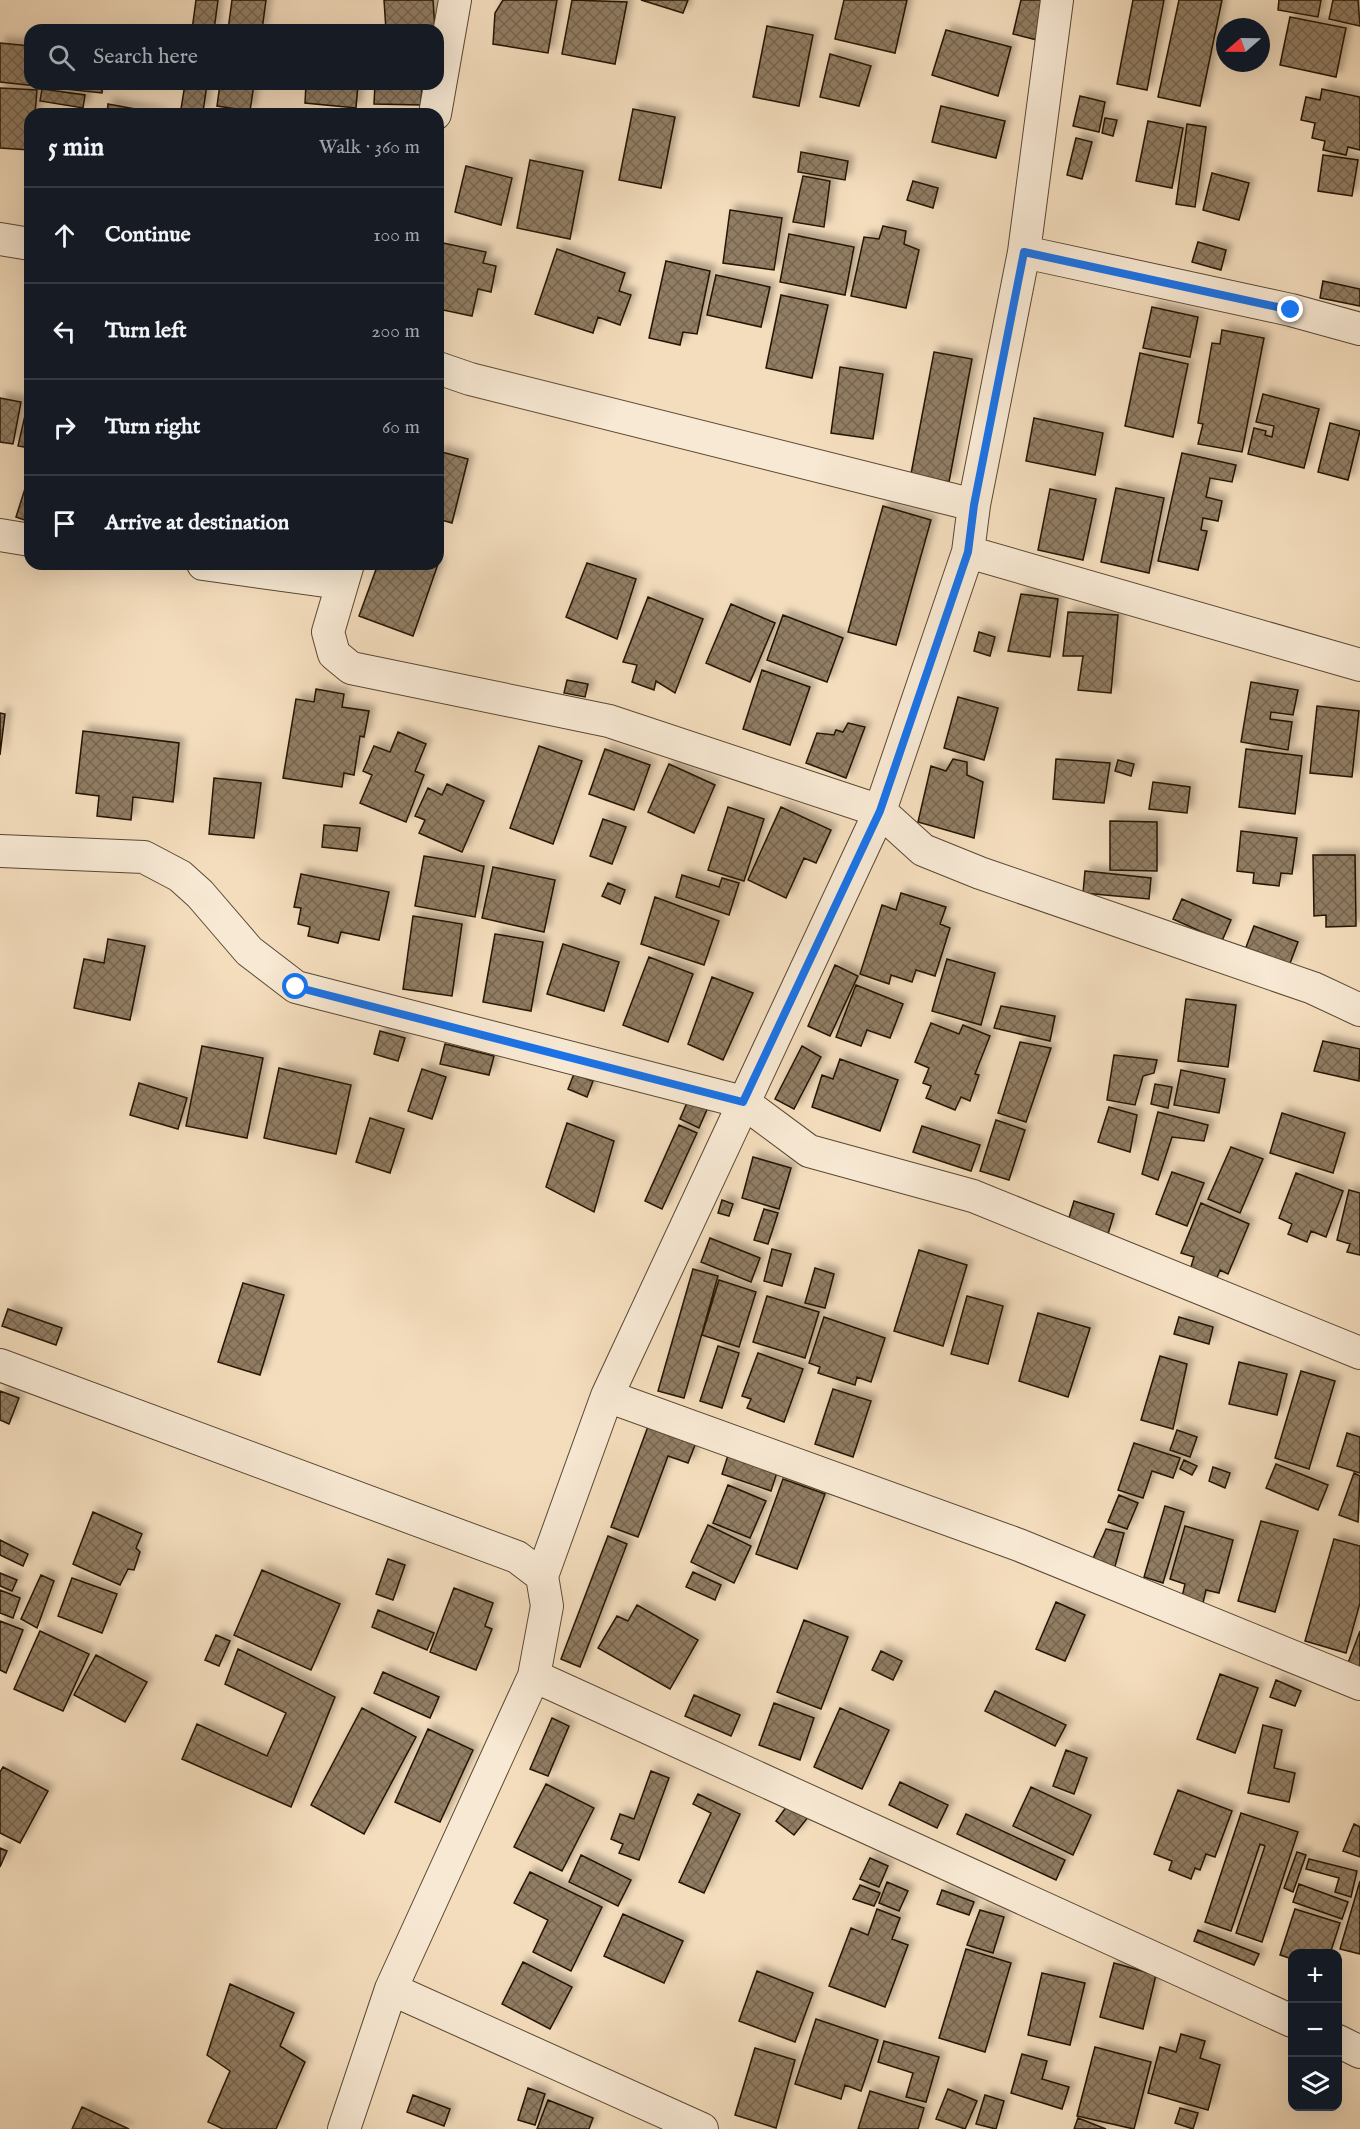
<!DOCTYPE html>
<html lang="en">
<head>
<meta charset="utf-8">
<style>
  body { margin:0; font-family:"IM FELL English",serif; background:#242831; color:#f1f3f6 }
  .controls { position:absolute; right:18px; bottom:18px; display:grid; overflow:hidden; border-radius:12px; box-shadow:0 6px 24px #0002 }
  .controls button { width:54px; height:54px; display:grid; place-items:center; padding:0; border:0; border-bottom:2px solid #363941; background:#171b24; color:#f1f3f6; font:30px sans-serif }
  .compass { position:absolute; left:1216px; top:18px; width:54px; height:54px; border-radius:50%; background:#171b24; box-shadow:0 6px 24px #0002; rotate:250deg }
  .stop { position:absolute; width:18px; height:18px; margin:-14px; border:4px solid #1a73e8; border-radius:50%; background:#fff }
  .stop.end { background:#1a73e8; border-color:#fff; box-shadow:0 2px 6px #0008 }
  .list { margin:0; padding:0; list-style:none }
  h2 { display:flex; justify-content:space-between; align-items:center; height:78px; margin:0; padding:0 24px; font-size:26px }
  h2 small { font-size:20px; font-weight:400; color:#9ea1a6 }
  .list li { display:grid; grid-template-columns:39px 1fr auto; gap:18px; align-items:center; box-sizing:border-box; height:96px; padding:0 24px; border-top:2px solid #363941 }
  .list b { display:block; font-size:22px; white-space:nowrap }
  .list em { font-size:20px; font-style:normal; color:#9ea1a6 }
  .icon { flex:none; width:33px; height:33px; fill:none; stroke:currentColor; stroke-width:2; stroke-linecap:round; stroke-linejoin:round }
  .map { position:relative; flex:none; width:1360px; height:2129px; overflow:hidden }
  .search { position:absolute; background:#171b24; box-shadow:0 6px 24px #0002; left:24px; top:24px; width:420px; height:66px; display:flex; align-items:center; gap:15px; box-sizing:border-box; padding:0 21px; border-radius:18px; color:#9ea1a6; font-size:22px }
  .panel { position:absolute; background:#171b24; box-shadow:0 6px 24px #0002; left:24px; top:108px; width:420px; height:462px; border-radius:18px }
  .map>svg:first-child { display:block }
  .building { fill:url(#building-cross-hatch); stroke:#251604; stroke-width:1.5; filter:url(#shadow) }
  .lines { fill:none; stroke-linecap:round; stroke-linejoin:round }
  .minor-casing { stroke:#594832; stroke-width:34 }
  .minor { stroke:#f8e9d4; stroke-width:32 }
  .route { stroke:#1a73e8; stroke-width:8 }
</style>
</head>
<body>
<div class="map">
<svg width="1360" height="2129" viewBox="0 0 1360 2129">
  <defs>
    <pattern id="building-cross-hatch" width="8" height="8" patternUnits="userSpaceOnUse" patternTransform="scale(1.5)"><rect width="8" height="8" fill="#917d64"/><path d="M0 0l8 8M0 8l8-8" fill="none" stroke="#766550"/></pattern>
    <filter id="shadow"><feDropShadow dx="5.5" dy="-5.5" stdDeviation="3" flood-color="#0004"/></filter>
  </defs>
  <rect width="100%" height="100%" fill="#f4ddbd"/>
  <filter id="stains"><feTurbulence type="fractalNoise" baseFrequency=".00333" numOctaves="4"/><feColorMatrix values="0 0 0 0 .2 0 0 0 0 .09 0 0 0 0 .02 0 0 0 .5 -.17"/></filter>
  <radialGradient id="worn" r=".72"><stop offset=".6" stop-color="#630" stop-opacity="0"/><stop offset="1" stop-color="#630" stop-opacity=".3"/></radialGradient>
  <path class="building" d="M196 0H218L214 30H192Z
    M232 0H266L262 30H228Z
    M384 0H433L435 30H386Z
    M503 0H557L548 53 493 44 495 13Z
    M572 0 627 2 615 64 562 54Z
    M641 0H688L683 13Z
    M844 0H907L895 53 835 39Z
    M1021 0H1046L1037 40 1013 34Z
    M1133 0H1164L1147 90 1117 84Z
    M1179 0H1222L1200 106 1158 97Z
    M1279 0H1321L1318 17 1278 10Z
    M1333 0H1358L1360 26 1329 19Z
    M1290 17 1346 28 1336 77 1280 65Z
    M767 26 813 35 799 106 753 97Z
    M946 30 1011 47 998 96 932 75Z
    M0 43 30 46V84H103L102 93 0 82Z
    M830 54 871 66 859 106 820 97Z
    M185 84H207L203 112 181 109Z
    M220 84H254L250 111 217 106Z
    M306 84H358L356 108 305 103Z
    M375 84H422L421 105 374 104Z
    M0 88 37 90 35 114H30V150L0 148Z
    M42 89 85 95 83 108 40 101Z
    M1322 89 1360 97V150L1348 147 1346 155 1323 150 1325 141 1312 138 1315 123 1301 120 1306 97 1320 100Z
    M1080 96 1105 102 1099 132 1073 126Z
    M108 104 163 114H107Z
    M941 106 1005 121 996 158 932 142Z
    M633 109 675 117 661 188 619 180Z
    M1105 118 1117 120 1113 136 1102 133Z
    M1148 121 1183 128 1172 188 1136 181Z
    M1187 124 1206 127 1195 207 1176 204Z
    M1076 138 1092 142 1082 179 1067 175Z
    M801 152 848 161 845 180 798 172Z
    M1323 155 1358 160 1352 196 1318 191Z
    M530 160 583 171 570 239 517 228Z
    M466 166 512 178 501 225 455 212Z
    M1212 173 1249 183 1239 220 1203 210Z
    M803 176 830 181 824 227 793 222Z
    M913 181 938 188 933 208 907 200Z
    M730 210 782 218 774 270 723 263Z
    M883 226 906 231 904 244 919 250 906 308 851 296 864 237 879 239Z
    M789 234 854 247 845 295 780 282Z
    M1198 242 1226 250 1221 270 1192 262Z
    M443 243 486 252 483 263 496 266 491 292 478 289 472 316 438 309V267Z
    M557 249 625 273 619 291 631 295 620 325 598 317 593 333 535 314Z
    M666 261 710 271 697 334 683 332 680 345 649 338Z
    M716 275 770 287 761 327 707 315Z
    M1323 281 1360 289V306L1320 298Z
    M781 295 828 305 812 378 766 368Z
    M1152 307 1198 317 1190 357 1143 348Z
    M1222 330 1264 338 1242 452 1198 444 1203 424 1198 423 1212 343 1220 344Z
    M934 352 972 359 949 482 911 474Z
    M1140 353 1188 364 1173 437 1125 426Z
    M840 367 883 374 873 439 831 433Z
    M1263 394 1319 409 1304 468 1248 454 1254 428 1266 431 1265 435 1272 437 1274 426 1256 422Z
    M0 398 21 402 13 444 0 442Z
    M28 402 30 403V448L18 446Z
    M1034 418 1103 433 1095 475 1026 461Z
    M1330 423 1360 431 1348 480 1318 472Z
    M438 451 468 459 452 523 438 519Z
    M1182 453 1236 465 1232 482 1210 478 1206 497 1222 501 1218 521 1203 518 1201 530 1207 531 1198 570 1158 561Z
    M30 473V522L16 517Z
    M1116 488 1164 498 1149 573 1101 562Z
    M1050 489 1096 499 1083 560 1038 550Z
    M883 506 931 520 896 645 848 632Z
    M587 563 636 579 617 639 566 617Z
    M378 564H438L413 636 359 616Z
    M1021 594 1058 599 1050 657 1008 651Z
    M648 597 703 619 675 693 656 681 654 690 632 682 637 665 623 662Z
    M731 604 775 623 750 682 706 663Z
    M1068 612 1118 615 1111 693 1078 690 1083 656H1063Z
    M783 615 843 638 827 682 767 660Z
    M979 632 995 637 990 656 974 651Z
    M762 670 810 687 790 745 743 729Z
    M567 680 588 684 585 697 564 693Z
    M1251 682 1298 690 1293 715 1271 712 1270 719 1292 722 1288 750 1241 742Z
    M316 689 344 694 342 707 369 711 364 737 360 736 354 775 344 773 342 787 283 778 296 699 314 702Z
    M958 697 998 708 984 760 944 748Z
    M1317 706 1359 711 1352 777 1310 773Z
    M0 713 5 714 0 755Z
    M848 723 865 727 846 778 806 763 817 733 834 735 836 730 843 732Z
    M83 731 179 743 173 802 133 797 131 820 97 816 99 796 76 793Z
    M398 732 426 744 415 771 424 775 406 822 360 803 372 775 363 771 374 746 390 752Z
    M539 746 582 761 553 844 510 828Z
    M605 749 650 765 634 810 589 794Z
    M1246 749 1302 756 1295 814 1239 807Z
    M953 759 967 762V775L983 782 974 838 918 822 931 766 946 771Z
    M1056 759 1110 763 1104 803 1053 799Z
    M1118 760 1134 764 1131 776 1115 771Z
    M669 764 715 785 694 833 648 812Z
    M214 778 261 783 254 838 209 834Z
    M1153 782 1190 787 1187 813 1149 809Z
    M447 784 484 801 462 852 419 833 425 820 415 816 428 788 442 795Z
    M728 807 764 819 744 881 708 870Z
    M781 807 831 830 816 863 804 858 786 898 748 880Z
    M603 819 626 827 612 864 590 856Z
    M1110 821 1157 822V871L1110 870Z
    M324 825 360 828 357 851 322 847Z
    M1241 831 1297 838 1292 874 1281 873 1279 886 1253 883 1254 873 1237 871Z
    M1313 855H1355L1356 926 1326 927V915L1314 916Z
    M424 856 484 866 475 917 415 906Z
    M493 867 555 880 544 932 482 918Z
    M1085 871 1151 878 1149 899 1083 893Z
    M301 874 389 892 379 940 341 932 338 943 308 936 310 927 298 924 301 908 294 907Z
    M682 875 719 887 722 878 739 883 729 915 676 897Z
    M608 883 625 890 620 904 602 896Z
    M901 893 946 907 940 924 950 928 935 976 916 970 912 982 891 975 889 984 860 974 882 905 896 910Z
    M655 897 719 921 704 965 641 944Z
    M1182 899 1231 920 1222 941 1173 919Z
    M413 916 462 924 452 996 403 989Z
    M1254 926 1298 942 1289 966 1245 950Z
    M495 934 543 942 531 1011 483 1002Z
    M108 939 145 946 130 1020 74 1008 84 959 104 963Z
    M563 944 619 962 604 1011 547 994Z
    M649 957 693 974 668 1042 623 1025Z
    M947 959 995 973 981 1025 932 1011Z
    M835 965 858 976 830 1036 808 1026Z
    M712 977 753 993 723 1060 688 1044Z
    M856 985 903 1004 890 1038 867 1030 861 1046 836 1037Z
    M1186 999 1236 1005 1228 1067 1178 1061Z
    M1001 1006 1055 1016 1050 1041 994 1028Z
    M931 1023 959 1034 963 1025 990 1036 975 1074 979 1075 970 1101 961 1097 955 1110 926 1098 931 1086 923 1083 929 1068 915 1062Z
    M380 1031 405 1038 398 1061 374 1054Z
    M1323 1041 1360 1049 1359 1081 1314 1071Z
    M1020 1042 1051 1048 1026 1122 998 1113Z
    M445 1044 494 1056 489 1075 440 1064Z
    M202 1046 263 1058 247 1138 186 1126Z
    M802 1046 821 1057 794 1109 775 1099Z
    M1114 1055 1157 1060 1154 1073 1143 1076 1135 1105 1107 1100Z
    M840 1059 898 1080 880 1131 812 1107 822 1075 833 1079Z
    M279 1068 351 1085 336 1154 264 1138Z
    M422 1069 446 1077 432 1119 408 1111Z
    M1181 1070 1225 1079 1219 1113 1174 1105Z
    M574 1074 593 1081 587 1097 568 1089Z
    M139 1083 187 1098 178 1129 130 1115Z
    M1155 1084 1172 1087 1168 1108 1151 1104Z
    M689 1098 708 1107 699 1128 680 1119Z
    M1109 1107 1137 1115 1130 1152 1098 1142Z
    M1158 1112 1208 1125 1204 1141 1172 1137 1158 1180 1142 1174Z
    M1282 1113 1345 1133 1333 1173 1270 1153Z
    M370 1118 404 1129 390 1173 356 1162Z
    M996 1120 1025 1130 1009 1180 980 1171Z
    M567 1123 614 1141 594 1212 546 1187Z
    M679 1125 697 1133 662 1209 645 1201Z
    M922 1126 980 1145 971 1171 913 1152Z
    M1231 1147 1263 1159 1240 1213 1208 1199Z
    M753 1157 791 1168 779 1209 742 1198Z
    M1172 1172 1204 1183 1187 1226 1156 1214Z
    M1296 1173 1343 1191 1326 1237 1311 1231 1307 1242 1288 1234 1292 1224 1279 1218Z
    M1349 1190 1360 1193V1255L1347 1252 1350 1244 1337 1240Z
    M722 1200 733 1204 729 1216 718 1213Z
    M1074 1201 1114 1214 1108 1234 1068 1221Z
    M1201 1203 1249 1224 1228 1274 1220 1270 1216 1280 1190 1270 1194 1257 1181 1253Z
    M764 1209 778 1213 768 1244 754 1240Z
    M710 1238 760 1258 751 1282 701 1262Z
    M772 1249 791 1254 782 1286 764 1281Z
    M919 1250 967 1265 943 1346 894 1331Z
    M815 1268 834 1274 825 1308 805 1303Z
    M693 1269 718 1276 684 1398 658 1391Z
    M719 1280 756 1292 739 1347 702 1335Z
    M243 1283 284 1295 260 1375 218 1362Z
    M767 1296 819 1312 805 1358 753 1342Z
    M967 1296 1003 1306 988 1364 951 1354Z
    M8 1309 62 1328 56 1345 2 1326Z
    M1038 1313 1090 1328 1068 1397 1019 1381Z
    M824 1317 885 1338 871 1382 857 1377 855 1385 818 1373 820 1367 809 1363Z
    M1179 1317 1213 1327 1209 1344 1174 1334Z
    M718 1346 739 1353 722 1408 700 1401Z
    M758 1353 803 1369 784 1422 747 1408 751 1399 742 1396Z
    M1160 1356 1187 1364 1173 1429 1141 1420Z
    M1239 1362 1287 1374 1277 1415 1229 1404Z
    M1301 1371 1335 1381 1309 1469 1275 1458Z
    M833 1389 871 1401 853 1457 815 1444Z
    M0 1391 19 1398 9 1424 0 1420Z
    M650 1421 697 1440 688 1463 668 1456 638 1537 611 1527Z
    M1177 1430 1197 1437 1190 1457 1170 1450Z
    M1347 1433 1360 1437V1473L1337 1466Z
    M1134 1443 1180 1458 1173 1478 1152 1471 1143 1498 1118 1490Z
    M730 1449 779 1466 771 1491 722 1474Z
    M1184 1460 1197 1466 1192 1475 1180 1469Z
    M1276 1464 1328 1485 1318 1510 1266 1488Z
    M1213 1467 1230 1473 1225 1488 1209 1481Z
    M1354 1473 1360 1476 1358 1522 1339 1515Z
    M783 1479 825 1494 797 1569 756 1554Z
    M728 1485 766 1501 750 1538 713 1523Z
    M1119 1495 1138 1503 1127 1529 1108 1522Z
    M1165 1506 1184 1512 1163 1583 1144 1577Z
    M93 1512 142 1534 136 1548 140 1552 134 1570 128 1569 120 1585 73 1564Z
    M1261 1521 1298 1531 1275 1612 1238 1601Z
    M708 1525 751 1546 734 1583 691 1562Z
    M1185 1526 1233 1540 1219 1593 1206 1590 1203 1603 1182 1597 1185 1584 1170 1579Z
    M1106 1529 1124 1533 1114 1570 1091 1563Z
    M608 1536 627 1544 580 1667 561 1659Z
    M1334 1539 1360 1546V1603L1346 1653 1305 1641Z
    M0 1540 28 1554 23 1566 0 1555Z
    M388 1559 405 1565 393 1600 376 1594Z
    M262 1570 340 1604 311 1670 234 1635Z
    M693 1572 721 1585 715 1600 686 1587Z
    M0 1573 17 1580 12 1591 0 1586Z
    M41 1575 54 1581 37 1628 21 1619Z
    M72 1578 117 1594 102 1633 58 1616Z
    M454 1588 493 1603 485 1626 492 1629 476 1670 430 1652Z
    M0 1590 20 1598 13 1618 0 1613Z
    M1056 1602 1085 1615 1065 1661 1036 1649Z
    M637 1605 698 1640 670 1689 598 1648 617 1616 628 1621Z
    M378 1610 434 1633 427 1650 372 1627Z
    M804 1620 848 1637 821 1709 777 1692Z
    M0 1621 23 1630 6 1673 0 1670Z
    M40 1631 89 1654 63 1711 14 1689Z
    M1360 1631V1668L1348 1663Z
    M216 1635 230 1641 219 1666 205 1660Z
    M238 1649 335 1697 291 1807 182 1759 197 1724 267 1756 286 1713 225 1684Z
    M881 1651 902 1661 893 1680 872 1670Z
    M96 1655 147 1682 125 1722 74 1695Z
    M383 1672 439 1697 430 1718 374 1693Z
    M1220 1674 1258 1688 1235 1753 1197 1739Z
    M1276 1680 1301 1691 1295 1706 1270 1697Z
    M995 1691 1066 1725 1055 1746 985 1711Z
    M694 1695 740 1715 731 1736 685 1716Z
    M774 1703 814 1718 800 1760 759 1745Z
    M362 1708 416 1737 364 1834 311 1805Z
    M840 1708 889 1730 862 1789 814 1767Z
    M552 1718 569 1726 548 1776 530 1769Z
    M1263 1725 1282 1730 1274 1768 1295 1773 1289 1802 1248 1793Z
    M428 1729 473 1750 440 1822 395 1802Z
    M1066 1750 1087 1758 1074 1794 1053 1786Z
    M3 1767 48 1791 20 1843 0 1833V1772Z
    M651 1771 669 1778 639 1860 619 1853 623 1844 611 1839 620 1814 634 1819Z
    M900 1782 948 1805 937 1828 889 1805Z
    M546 1784 594 1808 562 1871 514 1847Z
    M1031 1787 1091 1815 1073 1855 1013 1826Z
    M1178 1790 1232 1811 1215 1857 1206 1854 1200 1870 1195 1868 1191 1879 1169 1870 1172 1861 1154 1854Z
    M698 1794 740 1814 704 1893 679 1882 711 1813 693 1804Z
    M790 1802 809 1816 794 1835 776 1821Z
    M1241 1813 1298 1832 1262 1942 1236 1933 1265 1846 1260 1844 1231 1931 1205 1922Z
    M966 1814 1065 1860 1056 1880 957 1834Z
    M1354 1824 1360 1827V1857L1343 1851Z
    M0 1848 7 1851 0 1867Z
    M1297 1852 1306 1855 1293 1892 1284 1888Z
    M581 1855 631 1880 618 1906 569 1882Z
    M870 1858 888 1866 879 1887 860 1879Z
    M1309 1859 1357 1871 1351 1897 1335 1892 1339 1878 1306 1869Z
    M530 1872 602 1907 571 1971 533 1952 548 1920 514 1903Z
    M1360 1881V1954L1340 1949Z
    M887 1882 908 1891 899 1911 879 1903Z
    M1299 1884 1348 1902 1342 1919 1293 1902Z
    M860 1885 880 1893 874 1906 853 1899Z
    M942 1890 974 1902 969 1915 937 1904Z
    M877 1909 900 1918 892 1939 908 1945 885 2007 829 1986 851 1928 868 1935Z
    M1295 1909 1340 1923 1330 1954H1292V1959L1280 1955Z
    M980 1910 1004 1917 993 1953 967 1945Z
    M623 1914 683 1941 664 1983 604 1956Z
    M1198 1930 1259 1954 1254 1965 1194 1941Z
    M966 1949 1011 1963 985 2052 939 2038Z
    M523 1962 572 1987 550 2029 502 2004Z
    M1114 1963 1156 1975 1143 2029 1100 2017Z
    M757 1971 813 1993 795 2042 739 2021Z
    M1042 1973 1085 1983 1070 2045 1028 2035Z
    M230 1984 294 2013 280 2046 305 2062 276 2129H223L208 2122 230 2071 207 2055Z
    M816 2019 878 2040 861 2091 845 2085 841 2099 795 2084Z
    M1181 2034 1205 2041 1200 2058 1220 2065 1208 2110 1148 2093 1160 2047 1176 2052Z
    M884 2041 939 2057 926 2102 906 2097 913 2073 878 2062Z
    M1095 2047 1151 2062 1134 2129 1077 2116Z
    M755 2048 795 2060 776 2128 735 2115Z
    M1022 2054 1047 2061 1042 2079 1069 2087 1062 2109 1011 2093Z
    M528 2088 545 2094 535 2125 518 2120Z
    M948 2089 977 2101 965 2129 936 2119Z
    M870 2091 924 2108 918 2129H858Z
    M413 2095 450 2109 444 2126 407 2112Z
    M985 2095 1004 2101 996 2129 976 2124Z
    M548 2100 593 2118 589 2129H537Z
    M82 2107 129 2129H72Z
    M1180 2108 1198 2113 1193 2129 1175 2123Z
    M1078 2118 1106 2129H1074Z"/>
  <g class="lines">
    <defs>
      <path id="minor" d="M435 114 455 0
        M0 239 30 244
        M1024 252 1291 310 1360 329
        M438 368 470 379 974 505
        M0 535 30 540
        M968 552 1360 665
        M203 564 340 583
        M348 564 328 632 334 654 351 668 609 721 880 811 923 850 980 873 1313 988 1360 1010
        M0 851 144 857 180 876 200 894 249 951 296 987 743 1102 809 1151 973 1196 1360 1353
        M0 1365 517 1557 542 1576 547 1606 534 1676 391 1989 344 2129
        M607 1396 1019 1545 1360 1684
        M542 1576 607 1396 880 811 968 552 974 505 1024 252 1057 0
        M534 1676 1292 2021
        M391 1989 702 2129
        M1338 2041 1360 2052"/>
    </defs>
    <use href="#minor" class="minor-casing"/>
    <use href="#minor" class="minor"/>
  </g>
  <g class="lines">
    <path class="route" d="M296 987 743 1102 880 811 968 552 974 505 1024 252 1291 310"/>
  </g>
  <rect width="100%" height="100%" filter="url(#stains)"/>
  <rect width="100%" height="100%" fill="url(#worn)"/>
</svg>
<div class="controls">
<button>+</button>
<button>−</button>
<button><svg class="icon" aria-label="layers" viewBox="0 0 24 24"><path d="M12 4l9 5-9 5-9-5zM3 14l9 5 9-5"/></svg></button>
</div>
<svg class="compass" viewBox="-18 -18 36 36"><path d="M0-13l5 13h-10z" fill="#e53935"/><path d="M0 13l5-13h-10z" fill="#9ea1a6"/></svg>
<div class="stop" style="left:296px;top:987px"></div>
<div class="stop end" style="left:1291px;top:310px"></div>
<div class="search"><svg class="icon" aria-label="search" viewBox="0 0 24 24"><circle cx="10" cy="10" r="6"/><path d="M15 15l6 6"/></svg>Search here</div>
<section class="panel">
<h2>5 min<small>Walk · 360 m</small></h2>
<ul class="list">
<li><svg class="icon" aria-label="ahead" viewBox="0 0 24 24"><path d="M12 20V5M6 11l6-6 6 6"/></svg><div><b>Continue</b></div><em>100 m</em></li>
<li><svg class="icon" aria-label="left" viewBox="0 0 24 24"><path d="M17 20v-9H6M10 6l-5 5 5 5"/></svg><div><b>Turn left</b></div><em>200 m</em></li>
<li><svg class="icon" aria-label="right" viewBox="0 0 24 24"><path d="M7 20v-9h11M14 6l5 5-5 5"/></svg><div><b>Turn right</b></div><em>60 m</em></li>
<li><svg class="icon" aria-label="arrive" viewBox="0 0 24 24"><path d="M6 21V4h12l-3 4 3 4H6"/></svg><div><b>Arrive at destination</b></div></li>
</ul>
</section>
</div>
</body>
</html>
